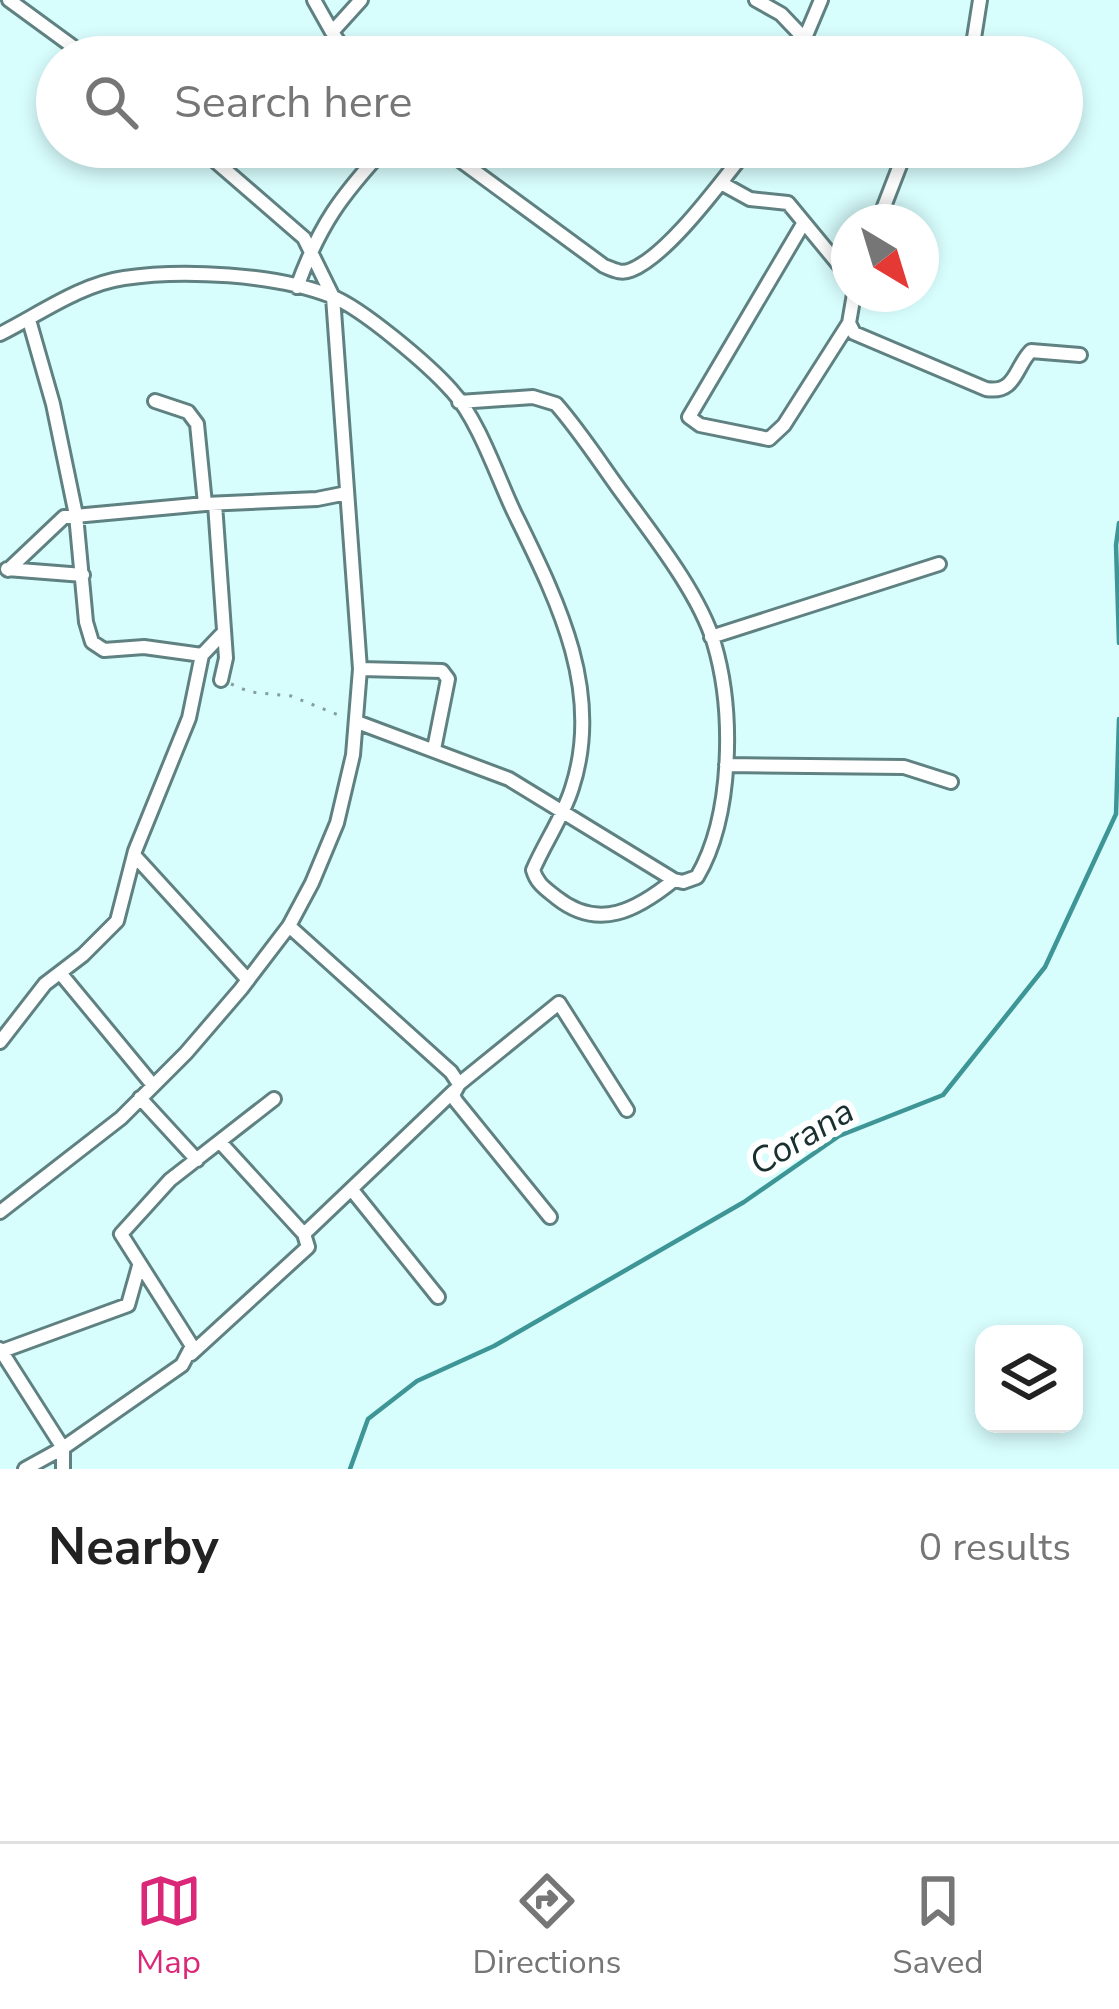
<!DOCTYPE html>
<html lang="en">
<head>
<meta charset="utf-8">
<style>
  body { margin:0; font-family:"Nunito Sans",sans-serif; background:#f2f2f2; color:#222 }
  .controls { position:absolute; right:36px; bottom:36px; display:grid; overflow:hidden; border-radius:24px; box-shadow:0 6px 18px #0003 }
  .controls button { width:108px; height:108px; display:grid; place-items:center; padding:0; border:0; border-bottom:3px solid #e0e0e0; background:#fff; color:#222; font:60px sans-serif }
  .compass { position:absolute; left:831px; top:204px; width:108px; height:108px; border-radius:50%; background:#fff; box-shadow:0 6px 18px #0003; rotate:142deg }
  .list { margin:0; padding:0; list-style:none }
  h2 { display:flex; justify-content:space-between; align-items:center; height:156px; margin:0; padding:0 48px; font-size:51px }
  h2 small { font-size:39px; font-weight:400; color:#767676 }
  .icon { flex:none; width:66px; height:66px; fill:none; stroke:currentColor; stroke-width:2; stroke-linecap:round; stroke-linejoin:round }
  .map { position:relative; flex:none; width:1119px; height:1469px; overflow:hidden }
  .search { position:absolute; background:#fff; box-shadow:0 6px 18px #0003; left:36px; right:36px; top:36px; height:132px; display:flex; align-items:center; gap:30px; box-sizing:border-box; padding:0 42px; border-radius:66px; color:#767676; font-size:45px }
  .sheet { height:372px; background:#fff }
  nav { display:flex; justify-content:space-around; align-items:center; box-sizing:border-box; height:168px; border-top:3px solid #e0e0e0; background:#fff; font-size:33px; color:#767676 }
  nav a { display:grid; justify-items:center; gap:6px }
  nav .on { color:#db2777 }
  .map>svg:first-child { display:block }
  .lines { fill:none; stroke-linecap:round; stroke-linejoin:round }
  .stream { stroke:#3d9596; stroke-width:4.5 }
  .street-casing { stroke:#608181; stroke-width:18 }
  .path { stroke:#849e9e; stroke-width:3; stroke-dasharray:3 9; stroke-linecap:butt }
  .street { stroke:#fff; stroke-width:12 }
  .labels { text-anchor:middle; stroke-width:12; stroke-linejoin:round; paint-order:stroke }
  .water-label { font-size:36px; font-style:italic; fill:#1a3030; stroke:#fff }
</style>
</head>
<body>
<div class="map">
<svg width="1119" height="1469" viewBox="0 0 1119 1469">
  <rect width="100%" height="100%" fill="#d8fdfd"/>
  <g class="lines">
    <path class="stream" d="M1119 523 1116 545 1119 643
      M350 1469 368 1419 417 1381 494 1346 744 1202 839 1136 943 1095 1045 967 1116 814 1119 719"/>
    <defs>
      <path id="street" d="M9 0 87 57
        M314 0 332 32
        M756 0 781 14 822 57
        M349 57 332 32 361 0
        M797 57 821 0
        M971 57 980 0
        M442 147 604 266C614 270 621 274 631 270 669 255 723 179 749 147
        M721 183 750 199 788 203 849 277
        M878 222 907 147
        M803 224 689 417 700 425 769 439 784 425 849 323
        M297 287C320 224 341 196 386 147
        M854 294 849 323 854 333 986 389C1016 394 1015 367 1031 351L1080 355
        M29 320 53 404 76 515 86 622 92 642 104 650 144 647 202 655
        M0 334C38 315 81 284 124 278 182 269 276 274 331 296 362 308 429 365 452 391 478 419 497 476 514 512 556 598 604 690 572 788 563 817 545 842 533 870 537 884 546 889 557 898 599 931 637 910 674 880
        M155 401 188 412 197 424 205 504
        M215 504 226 658 221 680
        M7 569 83 575
        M8 570 64 517 205 504 317 499 347 493
        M711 637 939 564
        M360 669 442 671 448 679 434 749
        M357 722 509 779 674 880 683 882 697 877C733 816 734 710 714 643 699 592 648 529 617 486 597 458 578 429 556 404L533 397 459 402
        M726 765 904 767 951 782
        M134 855 248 980
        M289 926 451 1072 459 1084 453 1095 456 1101 550 1217
        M61 974 152 1084
        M0 1042 45 984 83 955 117 921 135 851 189 718 202 655 223 633
        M459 1084 559 1003 627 1110
        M140 1098 197 1160
        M220 1142 304 1234 454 1091
        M352 1190 438 1297
        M0 1212 121 1118 186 1053 241 989 289 926 312 883 337 823 353 755 360 669 333 297 304 238 199 147
        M0 1349 63 1448V1469
        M2 1351 128 1305 139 1266
        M191 1354 308 1247 304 1234
        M25 1469 63 1448 182 1365 192 1346 121 1234 170 1180 274 1099"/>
    </defs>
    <use href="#street" class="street-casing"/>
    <path class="path" d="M231 684 250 692 291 696 341 716"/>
    <use href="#street" class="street"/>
  </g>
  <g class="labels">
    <g class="water-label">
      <text transform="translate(801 1136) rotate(-31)" y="13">Corana</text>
    </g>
  </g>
</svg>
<div class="controls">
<button><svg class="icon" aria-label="layers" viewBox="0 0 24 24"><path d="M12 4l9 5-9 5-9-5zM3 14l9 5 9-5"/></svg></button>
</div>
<svg class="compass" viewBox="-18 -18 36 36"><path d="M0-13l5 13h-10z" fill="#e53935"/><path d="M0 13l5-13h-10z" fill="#767676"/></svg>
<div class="search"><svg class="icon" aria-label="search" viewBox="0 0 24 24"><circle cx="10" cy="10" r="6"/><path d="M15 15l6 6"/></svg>Search here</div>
</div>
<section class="sheet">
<h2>Nearby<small>0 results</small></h2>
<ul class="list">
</ul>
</section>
<nav>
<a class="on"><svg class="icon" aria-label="map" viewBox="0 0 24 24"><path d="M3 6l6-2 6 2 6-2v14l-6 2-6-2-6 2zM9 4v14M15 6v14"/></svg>Map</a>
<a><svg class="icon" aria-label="directions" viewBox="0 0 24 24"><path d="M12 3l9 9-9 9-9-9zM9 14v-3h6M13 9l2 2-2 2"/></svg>Directions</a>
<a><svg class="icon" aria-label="saved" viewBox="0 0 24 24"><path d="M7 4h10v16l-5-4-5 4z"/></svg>Saved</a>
</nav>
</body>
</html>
